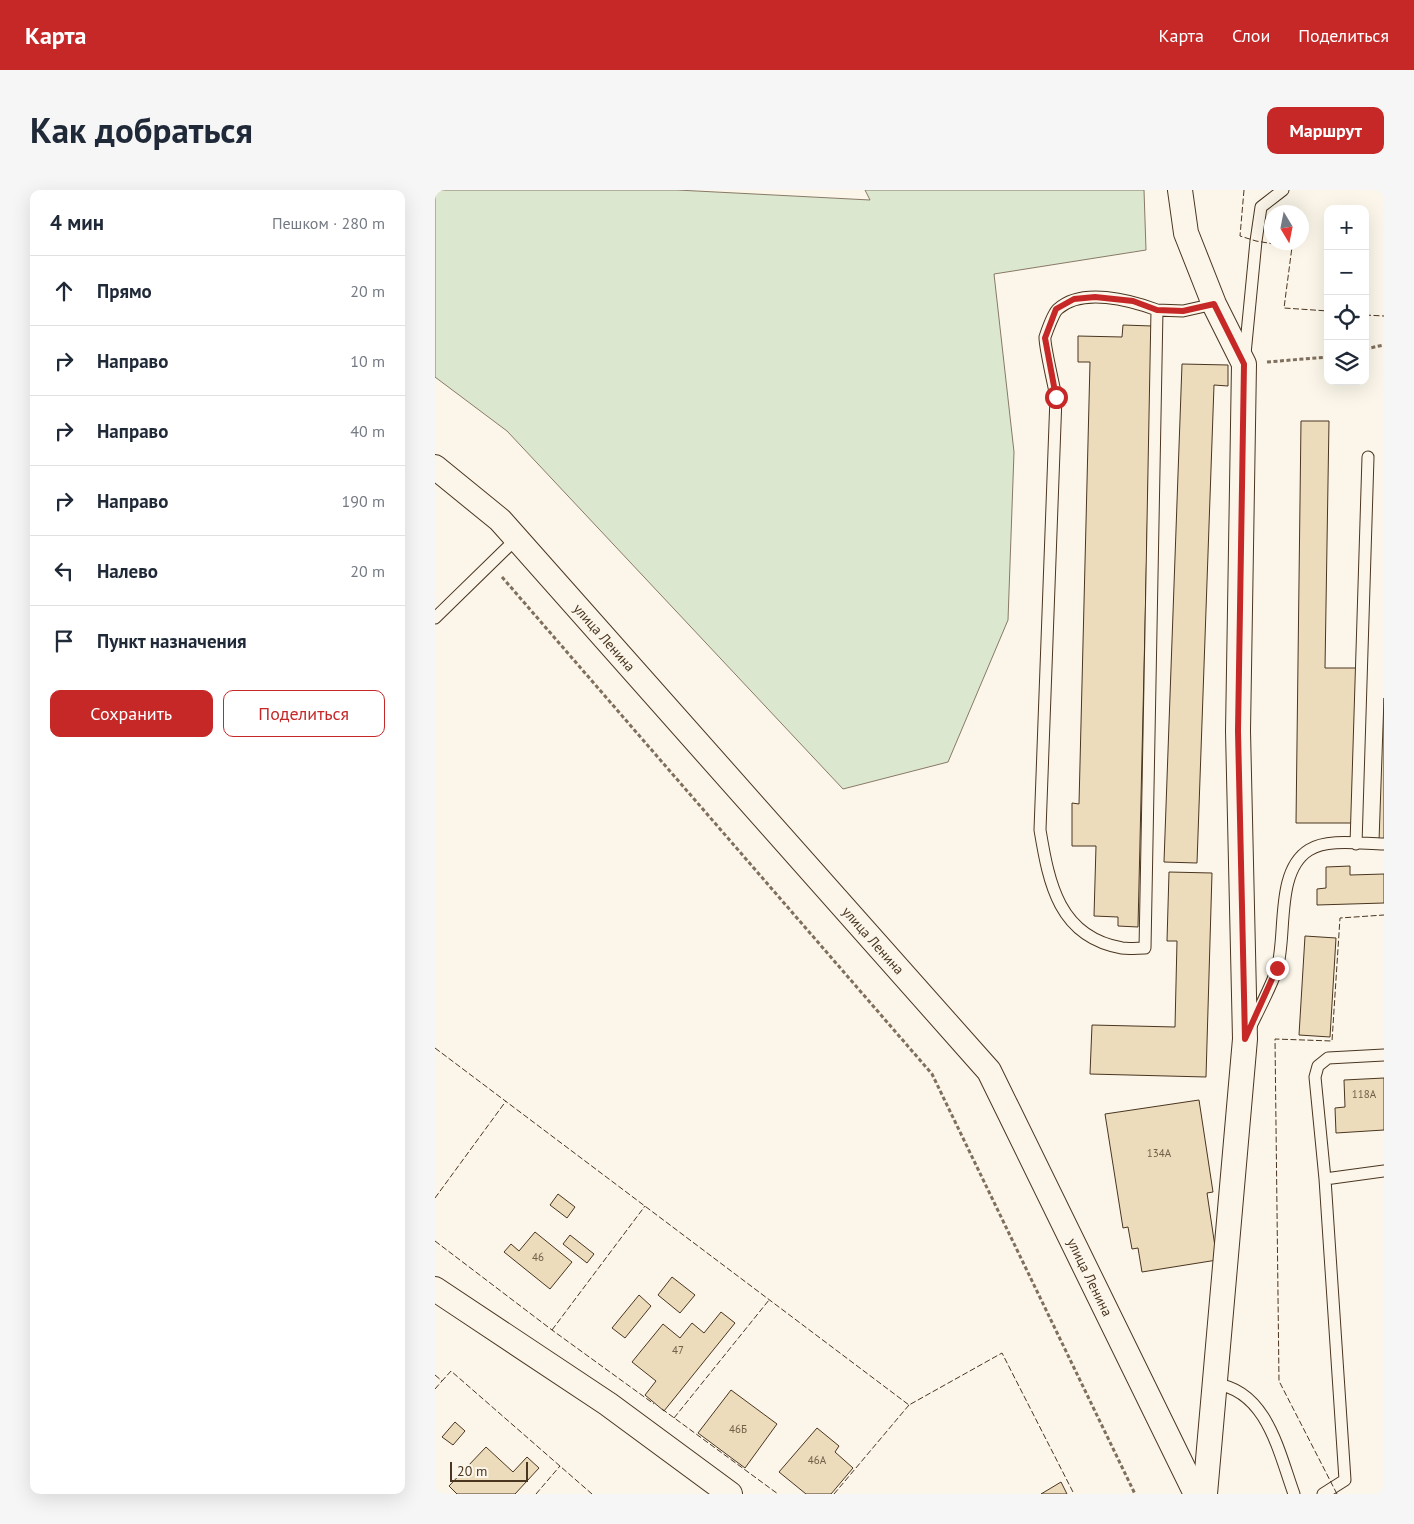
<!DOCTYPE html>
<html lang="ru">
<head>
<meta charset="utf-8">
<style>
  body { margin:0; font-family:"PT Sans",sans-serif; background:#f6f6f7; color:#1f2937 }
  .controls { position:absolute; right:15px; top:15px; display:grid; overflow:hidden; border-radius:10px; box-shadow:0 5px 20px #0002 }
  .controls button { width:45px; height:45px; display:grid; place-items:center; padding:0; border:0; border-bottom:1px solid #e0e1e3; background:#fff; color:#1f2937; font:25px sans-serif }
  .compass { position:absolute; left:829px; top:15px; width:45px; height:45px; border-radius:50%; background:#fff; box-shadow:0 5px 20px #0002; rotate:170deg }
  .scale { position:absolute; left:15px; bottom:12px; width:78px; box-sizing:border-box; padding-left:5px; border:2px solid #4a3520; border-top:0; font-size:14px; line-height:18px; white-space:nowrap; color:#4a3520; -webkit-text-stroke:4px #fbf6e9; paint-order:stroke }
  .stop { position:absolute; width:15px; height:15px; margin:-11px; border:4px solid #c62828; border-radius:50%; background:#fff }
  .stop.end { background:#c62828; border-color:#fff; box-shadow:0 1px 5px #0008 }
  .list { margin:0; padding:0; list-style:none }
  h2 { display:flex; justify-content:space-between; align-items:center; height:65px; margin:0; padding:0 20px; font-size:21px }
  h2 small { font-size:16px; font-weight:400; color:#747a83 }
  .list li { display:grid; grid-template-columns:32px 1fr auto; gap:15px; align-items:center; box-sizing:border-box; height:70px; padding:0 20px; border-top:1px solid #e0e1e3 }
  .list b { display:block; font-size:19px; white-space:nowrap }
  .list em { font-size:16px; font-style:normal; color:#747a83 }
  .actions { display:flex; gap:10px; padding:15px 20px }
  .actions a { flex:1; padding:11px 0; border:1px solid #c62828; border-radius:10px; text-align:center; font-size:18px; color:#c62828 }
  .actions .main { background:#c62828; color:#fff }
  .icon { flex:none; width:28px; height:28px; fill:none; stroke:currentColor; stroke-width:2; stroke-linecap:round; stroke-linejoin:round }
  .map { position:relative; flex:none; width:949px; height:1304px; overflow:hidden; border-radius:10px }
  header { display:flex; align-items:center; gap:30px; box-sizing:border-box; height:70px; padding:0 25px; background:#c62828; color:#fff }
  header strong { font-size:24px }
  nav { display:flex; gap:28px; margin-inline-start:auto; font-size:18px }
  .intro { display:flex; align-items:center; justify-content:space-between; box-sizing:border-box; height:120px; padding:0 30px }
  h1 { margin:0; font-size:35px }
  .button { padding:12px 22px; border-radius:10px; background:#c62828; color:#fff; font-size:18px; font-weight:700 }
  main { display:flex; gap:30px; padding:0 30px }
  aside { flex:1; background:#fff; border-radius:10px; box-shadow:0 5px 20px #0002 }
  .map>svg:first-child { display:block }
  .green { fill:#dce7d0; stroke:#887966 }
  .building { fill:#ecdcbc; stroke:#4a3520 }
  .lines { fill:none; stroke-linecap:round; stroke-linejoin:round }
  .service-casing { stroke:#4a3520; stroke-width:13 }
  .minor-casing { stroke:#4a3520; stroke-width:26 }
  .path { stroke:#7f6f5c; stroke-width:3; stroke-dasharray:4 2.5; stroke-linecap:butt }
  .service { stroke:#fbf6e9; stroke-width:11 }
  .minor { stroke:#fbf6e9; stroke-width:24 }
  .fence { stroke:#4a3520; stroke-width:1; stroke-dasharray:6 2.5; stroke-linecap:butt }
  .route { stroke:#c62828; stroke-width:6 }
  .labels { text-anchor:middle; stroke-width:4; stroke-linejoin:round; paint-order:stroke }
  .number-label { font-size:11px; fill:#725f47 }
  .street-label { font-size:14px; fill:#4a3520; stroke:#fbf6e9 }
</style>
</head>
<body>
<header>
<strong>Карта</strong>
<nav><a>Карта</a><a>Слои</a><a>Поделиться</a></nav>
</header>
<div class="intro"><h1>Как добраться</h1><a class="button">Маршрут</a></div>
<main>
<aside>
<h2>4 мин<small>Пешком · 280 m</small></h2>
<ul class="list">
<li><svg class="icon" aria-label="ahead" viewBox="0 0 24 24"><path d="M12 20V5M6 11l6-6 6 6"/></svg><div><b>Прямо</b></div><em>20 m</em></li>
<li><svg class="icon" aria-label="right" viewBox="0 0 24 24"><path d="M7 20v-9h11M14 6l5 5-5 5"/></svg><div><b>Направо</b></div><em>10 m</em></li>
<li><svg class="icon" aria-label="right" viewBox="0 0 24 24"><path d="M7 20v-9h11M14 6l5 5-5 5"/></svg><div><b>Направо</b></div><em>40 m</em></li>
<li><svg class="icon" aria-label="right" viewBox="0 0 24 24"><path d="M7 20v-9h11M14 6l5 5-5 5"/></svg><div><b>Направо</b></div><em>190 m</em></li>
<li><svg class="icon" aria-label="left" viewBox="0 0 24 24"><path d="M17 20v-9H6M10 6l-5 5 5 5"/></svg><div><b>Налево</b></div><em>20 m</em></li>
<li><svg class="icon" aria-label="arrive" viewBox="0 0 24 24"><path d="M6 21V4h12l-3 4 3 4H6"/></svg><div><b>Пункт назначения</b></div></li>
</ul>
<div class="actions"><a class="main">Сохранить</a><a>Поделиться</a></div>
</aside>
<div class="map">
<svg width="949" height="1304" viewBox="0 0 949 1304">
  <rect width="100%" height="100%" fill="#fbf6e9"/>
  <path class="green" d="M0 0H242L435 10 430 0H709L711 60 559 84 579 262 573 430 513 572 408 599 72 241 0 187Z"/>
  <path class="building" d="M688 135 717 136 703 737 683 736V727L659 726 661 656H637V613L644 614 655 172H643V146L687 147Z
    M747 174 793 175V196L779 195 762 673 729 672Z
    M866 231H894L890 478H921L919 633H861Z
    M949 508V652L944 651Z
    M915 676V685L949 684V713L882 715V699L891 698V677Z
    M734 682 777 683 771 887 655 884 657 835 740 837 742 751H732Z
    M870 746 901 748 895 847 864 845Z
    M949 888V940L901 943 900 918 910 917 909 890Z
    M764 910 778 1002 772 1003 782 1070 707 1082 703 1058 697 1059 693 1037 688 1038 670 924Z
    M123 1004 140 1017 132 1028 115 1015Z
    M100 1042 137 1072 115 1099 69 1062 76 1054 84 1061Z
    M135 1045 159 1064 152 1073 128 1054Z
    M237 1087 260 1105 245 1123 223 1105Z
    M204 1105 216 1116 190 1148 177 1138Z
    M286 1122 300 1133 229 1221 210 1205 221 1191 197 1172 228 1134 245 1148 257 1133 269 1143Z
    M296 1200 342 1234 310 1278 263 1243Z
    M20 1232 30 1241 18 1255 7 1247Z
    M382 1238 404 1256 400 1262 418 1278 396 1304H371L344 1282Z
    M51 1257 78 1282 92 1267 104 1278 80 1304H22L14 1296Z
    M626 1292 632 1304H606Z"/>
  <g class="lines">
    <defs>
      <path id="service" d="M722 120C695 110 647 97 623 119 619 122 612 141 610 147 609 154 619 196 621 207L605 640C614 694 624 747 687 758 694 759 703 758 710 758L722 120 748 121 779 114
        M810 164 821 51 826 17 848 0
        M0 428 81 349
        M921 654 933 267
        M815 838C824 819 835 799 842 779 852 745 840 681 874 660 893 648 927 654 949 654
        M890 989 949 981
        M780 1194C832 1200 844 1263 859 1304
        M888 1304 910 1290 890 989 880 887 883 876 893 868 949 865"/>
      <g id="minor">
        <path d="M745 0 751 43 779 114 809 174 803 541 810 849 770 1304"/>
        <path id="s1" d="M0 277 65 330 554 881 761 1304"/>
        <path d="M0 1099 173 1214 295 1304"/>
      </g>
    </defs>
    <use href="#service" class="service-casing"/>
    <use href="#minor" class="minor-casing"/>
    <path class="path" d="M930 159 949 155
      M832 172 893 167
      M67 387 497 884 700 1304"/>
    <use href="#service" class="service"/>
    <use href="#minor" class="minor"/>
    <path class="fence" d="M809 0 805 46 821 51 857 57 849 118 893 121
      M930 125 949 126
      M0 858 474 1215 567 1163 639 1304
      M0 1008 71 911
      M0 1051 117 1140 219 1214
      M117 1140 210 1016
      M0 1185 7 1191 16 1181 157 1304
      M0 1199 7 1191
      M227 1219 343 1304
      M239 1228 334 1110
      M101 1304 125 1276
      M399 1304 474 1215
      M902 1304 844 1191 840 849 897 851 905 728 949 725"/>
  </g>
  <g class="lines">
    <path class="route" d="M621 207 610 148 621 119 639 109 660 107 698 111 722 120 748 121 779 114 809 174 803 541 810 849 842 778"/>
  </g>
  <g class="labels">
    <g class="number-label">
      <text x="929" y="908">118А</text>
      <text x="724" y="967">134А</text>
      <text x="103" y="1071">46</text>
      <text x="243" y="1164">47</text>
      <text x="303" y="1243">46Б</text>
      <text x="382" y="1274">46А</text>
    </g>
    <g class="street-label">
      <text dy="5" stroke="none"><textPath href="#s1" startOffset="241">улица Ленина</textPath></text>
      <text dy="5" stroke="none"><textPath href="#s1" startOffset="646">улица Ленина</textPath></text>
      <text dy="5" stroke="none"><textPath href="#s1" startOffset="1050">улица Ленина</textPath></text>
    </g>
  </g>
</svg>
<div class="controls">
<button>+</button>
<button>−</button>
<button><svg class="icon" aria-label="locate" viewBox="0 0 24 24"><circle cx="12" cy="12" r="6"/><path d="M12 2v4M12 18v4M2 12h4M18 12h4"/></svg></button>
<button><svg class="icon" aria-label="layers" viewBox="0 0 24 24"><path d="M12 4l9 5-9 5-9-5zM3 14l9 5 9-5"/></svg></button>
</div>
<svg class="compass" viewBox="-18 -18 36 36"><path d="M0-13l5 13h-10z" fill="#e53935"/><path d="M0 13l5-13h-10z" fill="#747a83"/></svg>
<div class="scale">20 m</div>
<div class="stop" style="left:621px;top:207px"></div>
<div class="stop end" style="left:842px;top:778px"></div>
</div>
</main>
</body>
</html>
